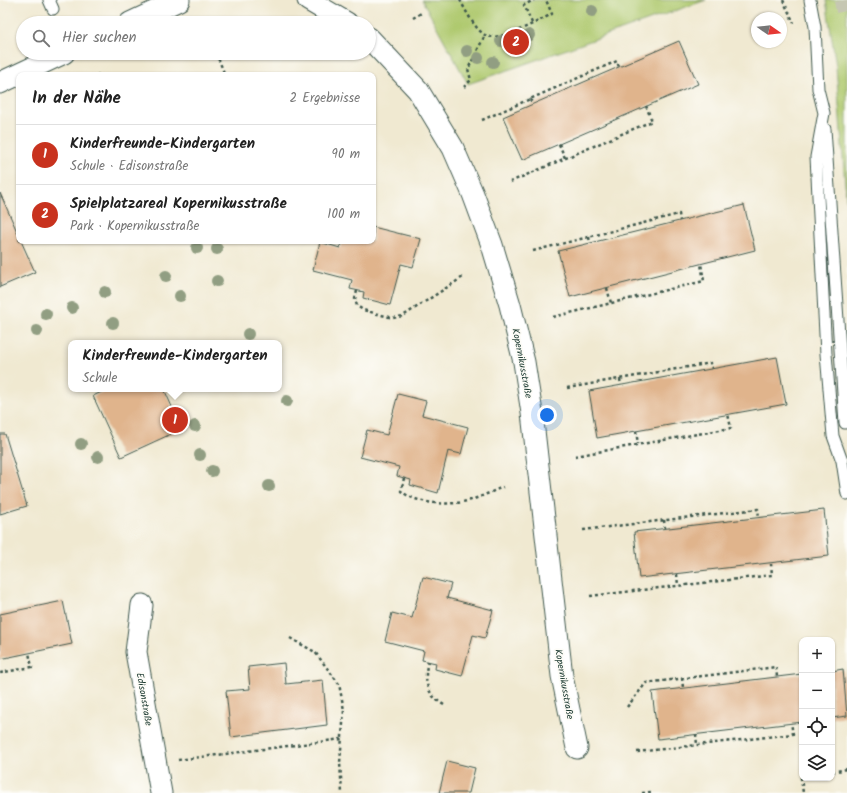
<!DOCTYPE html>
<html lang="de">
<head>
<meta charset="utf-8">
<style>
  body { margin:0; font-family:Kalam,sans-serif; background:#f2f2f2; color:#222 }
  .controls { position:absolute; right:12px; bottom:12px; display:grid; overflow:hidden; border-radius:8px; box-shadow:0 1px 3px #0004 }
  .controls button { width:36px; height:36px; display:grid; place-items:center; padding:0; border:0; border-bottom:1px solid #e0e0e0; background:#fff; color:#222; font:20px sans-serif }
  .compass { position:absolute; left:751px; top:12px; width:36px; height:36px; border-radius:50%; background:#fff; box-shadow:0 1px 3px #0004; rotate:104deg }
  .you { position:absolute; left:547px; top:415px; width:14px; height:14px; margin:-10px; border:3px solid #fff; border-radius:50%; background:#1a73e8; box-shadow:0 0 0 6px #1a73e833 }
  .badge { display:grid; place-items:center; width:26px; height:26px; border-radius:50%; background:#c8321e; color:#fff; font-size:13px; font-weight:700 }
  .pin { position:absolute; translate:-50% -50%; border:2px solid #fff; box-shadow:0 1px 4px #0006 }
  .popup { position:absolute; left:68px; top:340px; width:214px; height:52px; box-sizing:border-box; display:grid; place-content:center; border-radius:8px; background:#fff; filter:drop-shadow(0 1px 3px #0005); font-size:13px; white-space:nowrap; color:#767676 }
  .popup b { font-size:15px; color:#222 }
  .popup::after { content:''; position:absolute; left:50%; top:100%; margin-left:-8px; border:8px solid transparent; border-top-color:#fff }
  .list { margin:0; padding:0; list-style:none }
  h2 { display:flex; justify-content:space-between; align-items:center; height:52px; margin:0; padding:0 16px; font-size:17px }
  h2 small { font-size:13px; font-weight:400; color:#767676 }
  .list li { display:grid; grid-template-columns:26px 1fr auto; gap:12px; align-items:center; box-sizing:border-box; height:60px; padding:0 16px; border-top:1px solid #e0e0e0 }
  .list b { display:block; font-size:15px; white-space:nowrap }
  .list p { margin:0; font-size:13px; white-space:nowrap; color:#767676 }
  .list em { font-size:13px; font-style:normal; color:#767676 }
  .icon { flex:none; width:22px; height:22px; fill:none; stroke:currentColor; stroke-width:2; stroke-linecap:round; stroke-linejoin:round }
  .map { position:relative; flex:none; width:847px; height:793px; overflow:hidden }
  .search { position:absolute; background:#fff; box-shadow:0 1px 3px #0004; left:16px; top:16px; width:360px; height:44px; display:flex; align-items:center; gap:10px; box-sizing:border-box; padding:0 14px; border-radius:22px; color:#767676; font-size:15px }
  .panel { position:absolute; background:#fff; box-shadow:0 1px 3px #0004; left:16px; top:72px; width:360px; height:172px; border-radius:8px }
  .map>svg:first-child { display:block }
  .green { fill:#afc96e; stroke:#678351 }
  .building { fill:#e0b48c }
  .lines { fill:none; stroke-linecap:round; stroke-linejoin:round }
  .motorway-tunnel { stroke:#c6c7b2; stroke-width:22; stroke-dasharray:22 11; stroke-linecap:butt }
  .service-casing { stroke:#3e574c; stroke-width:13 }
  .minor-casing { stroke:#3e574c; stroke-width:23 }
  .path { stroke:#3e574c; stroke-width:2.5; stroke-dasharray:3 3; stroke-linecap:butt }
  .service { stroke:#fff; stroke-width:11 }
  .minor { stroke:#fff; stroke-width:21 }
  .tree { fill:#919e82 }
  .labels { text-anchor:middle; stroke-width:3.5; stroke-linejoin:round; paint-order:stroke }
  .street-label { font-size:10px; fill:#1f3d34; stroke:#fdfcf7 }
</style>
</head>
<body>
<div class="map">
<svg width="847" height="793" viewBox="0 0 847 793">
  <rect width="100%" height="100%" fill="#fdfcf7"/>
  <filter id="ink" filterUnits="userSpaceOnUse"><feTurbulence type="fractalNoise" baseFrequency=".025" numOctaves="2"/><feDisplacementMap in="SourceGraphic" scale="8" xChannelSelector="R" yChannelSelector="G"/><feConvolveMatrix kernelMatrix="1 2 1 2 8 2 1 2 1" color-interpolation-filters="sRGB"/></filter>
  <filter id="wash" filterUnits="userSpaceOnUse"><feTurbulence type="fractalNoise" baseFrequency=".012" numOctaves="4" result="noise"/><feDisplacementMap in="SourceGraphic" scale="16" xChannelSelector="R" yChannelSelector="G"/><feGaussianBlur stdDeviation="0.9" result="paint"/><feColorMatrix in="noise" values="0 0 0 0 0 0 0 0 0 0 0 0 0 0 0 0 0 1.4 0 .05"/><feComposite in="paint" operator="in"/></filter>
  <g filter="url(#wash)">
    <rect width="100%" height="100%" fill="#f0e9d1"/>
    <path class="green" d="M422 0H706L468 84Z
      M826 0H847V211L836 66Z"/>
    <g id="blocks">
      <path class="building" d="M679 41 698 84 522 160 503 117Z
        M0 193 19 236V241H21L35 272 0 287Z
        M744 205 755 250 570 297 558 251Z
        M373 227 421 239 413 267 401 264 390 305 363 298 364 292 350 289 352 280 313 270 320 242 340 248 342 241H373Z
        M777 357 786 404 597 438 589 391Z
        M108 389H164L182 429 121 457 93 396Z
        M398 394 426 401 422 415 468 427 461 454 448 451 438 493 410 485 411 480 397 476 399 467 360 457 367 430 387 435Z
        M0 434H5L27 506 0 514Z
        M824 510 829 556 639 578 634 532Z
        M423 577 451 584 447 598 493 610 485 638 473 635 462 676 435 669 436 663 422 660 424 651 385 641 392 613 412 618Z
        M63 601 72 644 0 659V614Z
        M284 663 286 684 323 680 327 725 231 737 226 691 250 689 248 667Z
        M843 669 847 716 832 718V671Z
        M802 674V722L658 739 652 692Z
        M447 761 475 768 469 793H439Z"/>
    </g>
  </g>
  <g filter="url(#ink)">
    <use href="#blocks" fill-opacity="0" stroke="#3e574c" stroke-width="1"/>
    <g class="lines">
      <path class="motorway-tunnel" d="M845 0 847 11"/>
      <defs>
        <path id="service" d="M49 0 53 9
          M810 0 815 27 818 89 824 113 816 157 826 354 833 436 842 461 847 494
          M825 129 845 423"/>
        <path id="minor" d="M308 0 347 23
          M130 23 179 0
          M369 38 418 90 453 148 473 194 492 245 510 305 524 362 532 413 562 676 577 748
          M0 83 64 53
          M142 605 136 652 161 793"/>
      </defs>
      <use href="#service" class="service-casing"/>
      <use href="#minor" class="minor-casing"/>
      <path class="path" d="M460 0C466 11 474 28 485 35 500 43 538 21 552 14L546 0
        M783 0 794 23
        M413 18 423 12
        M532 23 524 5 534 0
        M216 53 225 75
        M97 74 98 75
        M464 87 471 80 468 69 485 35
        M530 99 533 104
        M482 120 617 61 619 67
        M559 144 565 158
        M510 182 652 121 646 106
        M17 233 19 232
        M589 237 590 243
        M533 251 679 214 680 221
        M607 288 611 303
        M357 291 355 299 357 306 363 310 393 318 403 316 463 277
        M553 317 704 281 701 264
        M620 379 621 385
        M567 388 711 363 712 369
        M636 431 638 444
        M575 456 731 428 728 414
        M404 478 401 491C416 504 448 506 467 501 479 498 491 492 503 487
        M664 520 665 528
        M583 530 758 509 759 517
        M677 574 678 586
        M590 596 772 575 771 564
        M290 638 315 652 339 684 344 710 340 763 342 793
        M428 661C423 681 427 695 444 705
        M0 673 32 667 29 653
        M682 678 683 688
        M627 707 646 683 776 667 777 677
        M696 734 697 745
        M637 752 793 734 791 723
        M178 760 342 739
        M832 772 847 769
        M802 778H801L803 793
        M642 793 651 792 652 793"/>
      <use href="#service" class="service"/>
      <use href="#minor" class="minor"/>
    </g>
    <g class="tree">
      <circle cx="592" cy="11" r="6"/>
      <circle cx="529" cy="35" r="6"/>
      <circle cx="501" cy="41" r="6"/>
      <circle cx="518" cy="48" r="6"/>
      <circle cx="467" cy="51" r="6"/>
      <circle cx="478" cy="58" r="6"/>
      <circle cx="493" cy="62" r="6"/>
      <circle cx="197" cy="248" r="6"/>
      <circle cx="217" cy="249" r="6"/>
      <circle cx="166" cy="276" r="6"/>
      <circle cx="217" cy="281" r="6"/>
      <circle cx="105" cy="292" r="6"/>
      <circle cx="180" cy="296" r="6"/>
      <circle cx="72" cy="308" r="6"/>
      <circle cx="46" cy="314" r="6"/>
      <circle cx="113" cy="323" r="6"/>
      <circle cx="37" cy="331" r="6"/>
      <circle cx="248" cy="334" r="6"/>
      <circle cx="287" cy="401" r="6"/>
      <circle cx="195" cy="426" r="6"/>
      <circle cx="81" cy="444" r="6"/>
      <circle cx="200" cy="455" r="6"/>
      <circle cx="98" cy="457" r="6"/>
      <circle cx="212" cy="471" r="6"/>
      <circle cx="269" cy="486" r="6"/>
    </g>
  </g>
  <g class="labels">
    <g class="street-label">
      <text transform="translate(523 363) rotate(79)" y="4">Kopernikusstraße</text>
      <text transform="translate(565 684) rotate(80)" y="4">Kopernikusstraße</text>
      <text transform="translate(145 699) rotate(80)" y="4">Edisonstraße</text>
    </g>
  </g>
</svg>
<div class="controls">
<button>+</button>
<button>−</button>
<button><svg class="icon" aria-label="locate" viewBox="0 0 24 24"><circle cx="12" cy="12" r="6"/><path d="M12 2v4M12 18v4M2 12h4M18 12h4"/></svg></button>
<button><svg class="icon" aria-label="layers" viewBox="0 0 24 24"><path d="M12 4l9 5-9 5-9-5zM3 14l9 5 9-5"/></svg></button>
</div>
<svg class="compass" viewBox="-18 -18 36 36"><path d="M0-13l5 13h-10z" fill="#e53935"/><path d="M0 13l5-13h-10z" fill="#767676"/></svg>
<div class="you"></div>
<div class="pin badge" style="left:175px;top:420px">1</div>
<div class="popup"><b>Kinderfreunde-Kindergarten</b>Schule</div>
<div class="pin badge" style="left:516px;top:42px">2</div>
<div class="search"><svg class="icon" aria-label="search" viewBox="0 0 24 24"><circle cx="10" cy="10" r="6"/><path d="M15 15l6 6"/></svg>Hier suchen</div>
<section class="panel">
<h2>In der Nähe<small>2 Ergebnisse</small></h2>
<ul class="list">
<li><span class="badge">1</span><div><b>Kinderfreunde-Kindergarten</b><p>Schule · Edisonstraße</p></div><em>90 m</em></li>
<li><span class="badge">2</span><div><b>Spielplatzareal Kopernikusstraße</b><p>Park · Kopernikusstraße</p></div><em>100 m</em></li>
</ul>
</section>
</div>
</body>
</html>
